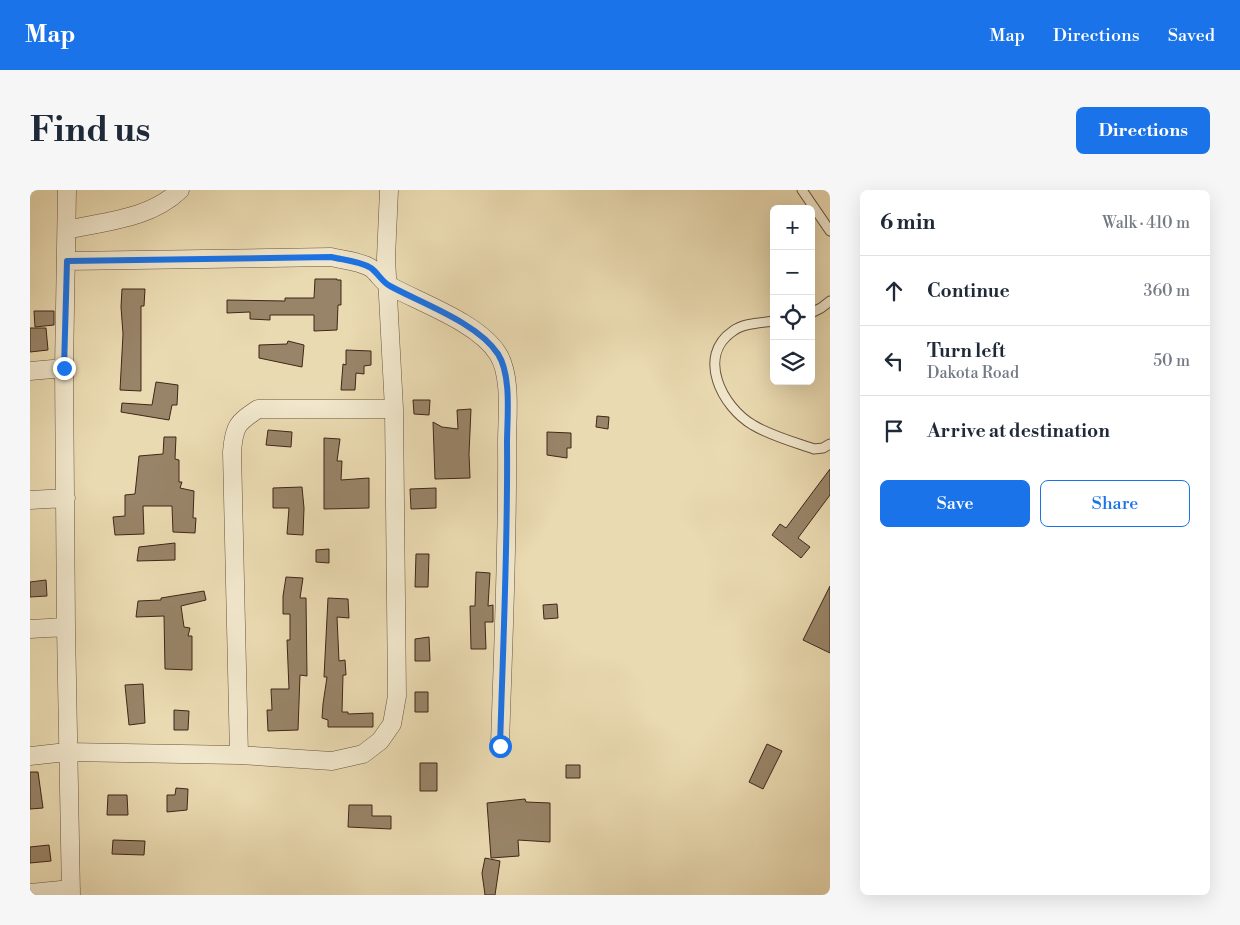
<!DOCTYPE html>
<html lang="en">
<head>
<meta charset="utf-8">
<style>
  body { margin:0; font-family:"Libre Bodoni",serif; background:#f6f6f7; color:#1f2937 }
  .controls { position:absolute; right:15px; top:15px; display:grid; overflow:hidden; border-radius:8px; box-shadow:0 5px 20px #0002 }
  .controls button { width:45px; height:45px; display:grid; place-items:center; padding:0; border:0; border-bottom:1px solid #e0e1e3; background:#fff; color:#1f2937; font:25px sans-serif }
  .stop { position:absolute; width:15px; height:15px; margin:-11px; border:4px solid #1a73e8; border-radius:50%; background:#fff }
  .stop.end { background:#1a73e8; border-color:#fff; box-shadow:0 1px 5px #0008 }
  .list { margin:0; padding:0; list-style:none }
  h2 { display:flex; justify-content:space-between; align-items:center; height:65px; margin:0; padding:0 20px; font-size:21px }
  h2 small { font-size:16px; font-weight:400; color:#747a83 }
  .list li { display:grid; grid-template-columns:32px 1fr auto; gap:15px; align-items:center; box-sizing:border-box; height:70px; padding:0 20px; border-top:1px solid #e0e1e3 }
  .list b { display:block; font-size:19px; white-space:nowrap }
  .list p { margin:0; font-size:16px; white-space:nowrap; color:#747a83 }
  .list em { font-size:16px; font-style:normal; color:#747a83 }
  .actions { display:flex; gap:10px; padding:15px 20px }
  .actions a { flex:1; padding:11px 0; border:1px solid #1a73e8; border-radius:8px; text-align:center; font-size:18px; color:#1a73e8 }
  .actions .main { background:#1a73e8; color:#fff }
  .icon { flex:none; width:28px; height:28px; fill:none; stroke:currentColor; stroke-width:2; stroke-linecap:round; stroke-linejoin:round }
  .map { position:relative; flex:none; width:800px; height:705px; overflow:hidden; border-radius:8px }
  header { display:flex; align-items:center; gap:30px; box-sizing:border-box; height:70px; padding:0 25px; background:#1a73e8; color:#fff }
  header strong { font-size:24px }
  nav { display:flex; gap:28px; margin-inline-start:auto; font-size:18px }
  .intro { display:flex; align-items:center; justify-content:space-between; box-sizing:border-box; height:120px; padding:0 30px }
  h1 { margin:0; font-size:35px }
  .button { padding:12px 22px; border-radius:8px; background:#1a73e8; color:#fff; font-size:18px; font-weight:700 }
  main { display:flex; gap:30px; padding:0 30px }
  aside { flex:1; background:#fff; border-radius:8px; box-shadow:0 5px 20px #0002 }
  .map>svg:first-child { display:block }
  .building { fill:#988468; stroke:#402618 }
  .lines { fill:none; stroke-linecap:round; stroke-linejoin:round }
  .service-casing { stroke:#6a533e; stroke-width:11 }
  .minor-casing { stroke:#6a533e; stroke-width:19 }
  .service { stroke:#f1e7cc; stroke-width:9 }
  .minor { stroke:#f1e7cc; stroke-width:18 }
  .route { stroke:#1a73e8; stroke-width:6 }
</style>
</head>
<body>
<header>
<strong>Map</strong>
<nav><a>Map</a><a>Directions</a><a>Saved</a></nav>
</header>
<div class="intro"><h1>Find us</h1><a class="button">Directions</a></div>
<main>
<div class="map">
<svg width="800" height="705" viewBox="0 0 800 705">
  <rect width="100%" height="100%" fill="#eadab1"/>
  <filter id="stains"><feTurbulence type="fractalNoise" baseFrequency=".004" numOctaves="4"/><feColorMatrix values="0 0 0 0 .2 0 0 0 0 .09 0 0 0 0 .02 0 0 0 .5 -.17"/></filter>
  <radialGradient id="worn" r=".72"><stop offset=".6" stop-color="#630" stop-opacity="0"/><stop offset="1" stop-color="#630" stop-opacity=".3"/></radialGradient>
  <path class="building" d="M285 89H307V90H311V115H308L307 140 284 141V125H240V130L220 129V122L197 123V110L255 111V108H284Z
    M92 99H115L114 116H111V201L90 200 93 144 91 117Z
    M4 121H24V135L5 137Z
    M0 138H16L18 160 0 162Z
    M258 151 274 155 272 177 229 168V155L257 154Z
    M316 160 341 161V175L334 176V184L326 183 325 200H311L313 174 316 175Z
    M126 192 148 195 147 215H142L139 230 91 222 92 213 122 215Z
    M383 210H400L399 225 384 224Z
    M441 219 439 264 440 288 405 289 403 232 412 237 428 239 427 220Z
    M567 226 579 227 578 239 566 237Z
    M238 240 262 242 261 257 236 255Z
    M517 242 541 243V258H537V268L517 265Z
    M134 247H146L145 269 149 270V292H152L150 298 164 301 163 328H166L165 343 143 342 142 316H113L114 344 85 345 83 327 95 326V305L105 304 109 266 133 264Z
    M294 248 310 249 307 271H312L311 290 339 288V318L294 319Z
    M800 279V305L768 348 780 357 771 368 742 345 750 334 756 338Z
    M272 297 274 318 273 345 257 344 259 318H243V298Z
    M406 298V318L381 319 380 299Z
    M145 353V370L107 371 109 357Z
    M299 359V373L286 372V360Z
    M386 364H399L398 397H385Z
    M446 382 460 383 458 416 463 415V432H455L456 459H441L440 416H445Z
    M256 387 273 388 270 408H276L277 486 270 485 268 540 238 541 237 520H242L241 499H259L257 450H260V424H253V406Z
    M16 390 17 406 0 407V392Z
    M800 396V463L773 450Z
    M174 401 176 410 151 416 154 437 160 438 158 446H162V480L135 479 134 426 106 427 108 411 131 410V408Z
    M298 408 318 409 319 428 307 427 309 471 315 470 316 485H313L312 522H318V524L343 523V537H298V530L292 528 293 514 297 487H294Z
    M527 414 528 428 514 429 513 415Z
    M399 447 400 471H385V449Z
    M113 494 115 533 99 535 95 495Z
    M385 502H398V522H385Z
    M144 520 159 521 158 540H144Z
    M737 554 752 561 733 599 719 592Z
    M390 573H407V601H390Z
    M536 575H550V588H536Z
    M0 582H8L13 618 0 619Z
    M146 598 158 599 157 620 137 622V605H145Z
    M78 605H97L98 625H77Z
    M495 609 496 612 520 613V652L488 650 489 666 461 668 457 613Z
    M319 615H342V626H361V639L318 637Z
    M83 650 115 651 114 665 82 664Z
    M19 655 21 671 0 673V657Z
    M455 668 470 671 465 705H455L452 683Z"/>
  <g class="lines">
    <defs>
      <path id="service" d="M772 0 800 41
        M781 123 791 118 800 111
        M744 131C731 133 714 133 703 141 666 166 692 217 723 235 741 246 764 252 784 259L793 258 800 254"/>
      <path id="minor" d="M37 0 34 178 36 437 41 705
        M37 40C76 31 120 29 150 0
        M37 71 301 67C313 70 330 71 341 78 348 83 352 92 360 96 391 113 449 133 468 164 482 186 477 228 477 253 478 354 473 455 470 555
        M0 181 34 178
        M0 310 36 308
        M0 439 36 437
        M209 565 202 262C204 236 207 233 228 219H364
        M0 566 37 562 209 565 302 571 333 564 350 551 362 534 367 506 364 219 356 68 359 0
        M0 703 41 699"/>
    </defs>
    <use href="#service" class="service-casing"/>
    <use href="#minor" class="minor-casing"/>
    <use href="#service" class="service"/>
    <use href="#minor" class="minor"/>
  </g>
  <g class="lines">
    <path class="route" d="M34 178 37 71 301 67C313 70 330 71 341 78 348 83 352 92 360 96 391 113 448 133 468 164 482 186 477 228 477 253 478 354 473 455 470 556"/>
  </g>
  <rect width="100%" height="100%" filter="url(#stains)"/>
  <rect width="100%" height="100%" fill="url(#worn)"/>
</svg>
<div class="controls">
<button>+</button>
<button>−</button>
<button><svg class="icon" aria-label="locate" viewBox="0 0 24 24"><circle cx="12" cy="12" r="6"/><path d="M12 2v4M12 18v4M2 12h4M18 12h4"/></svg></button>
<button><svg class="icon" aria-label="layers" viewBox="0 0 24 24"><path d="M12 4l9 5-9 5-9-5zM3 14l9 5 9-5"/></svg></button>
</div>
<div class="stop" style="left:470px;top:556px"></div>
<div class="stop end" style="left:34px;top:178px"></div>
</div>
<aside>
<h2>6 min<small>Walk · 410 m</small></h2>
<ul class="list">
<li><svg class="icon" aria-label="ahead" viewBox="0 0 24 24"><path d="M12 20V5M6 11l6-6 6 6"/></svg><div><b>Continue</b></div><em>360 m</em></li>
<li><svg class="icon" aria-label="left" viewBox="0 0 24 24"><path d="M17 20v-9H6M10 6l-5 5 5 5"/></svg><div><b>Turn left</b><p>Dakota Road</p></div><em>50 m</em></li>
<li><svg class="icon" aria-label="arrive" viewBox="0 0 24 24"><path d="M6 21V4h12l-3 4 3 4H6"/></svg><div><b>Arrive at destination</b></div></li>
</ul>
<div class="actions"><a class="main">Save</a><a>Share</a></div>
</aside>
</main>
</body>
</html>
